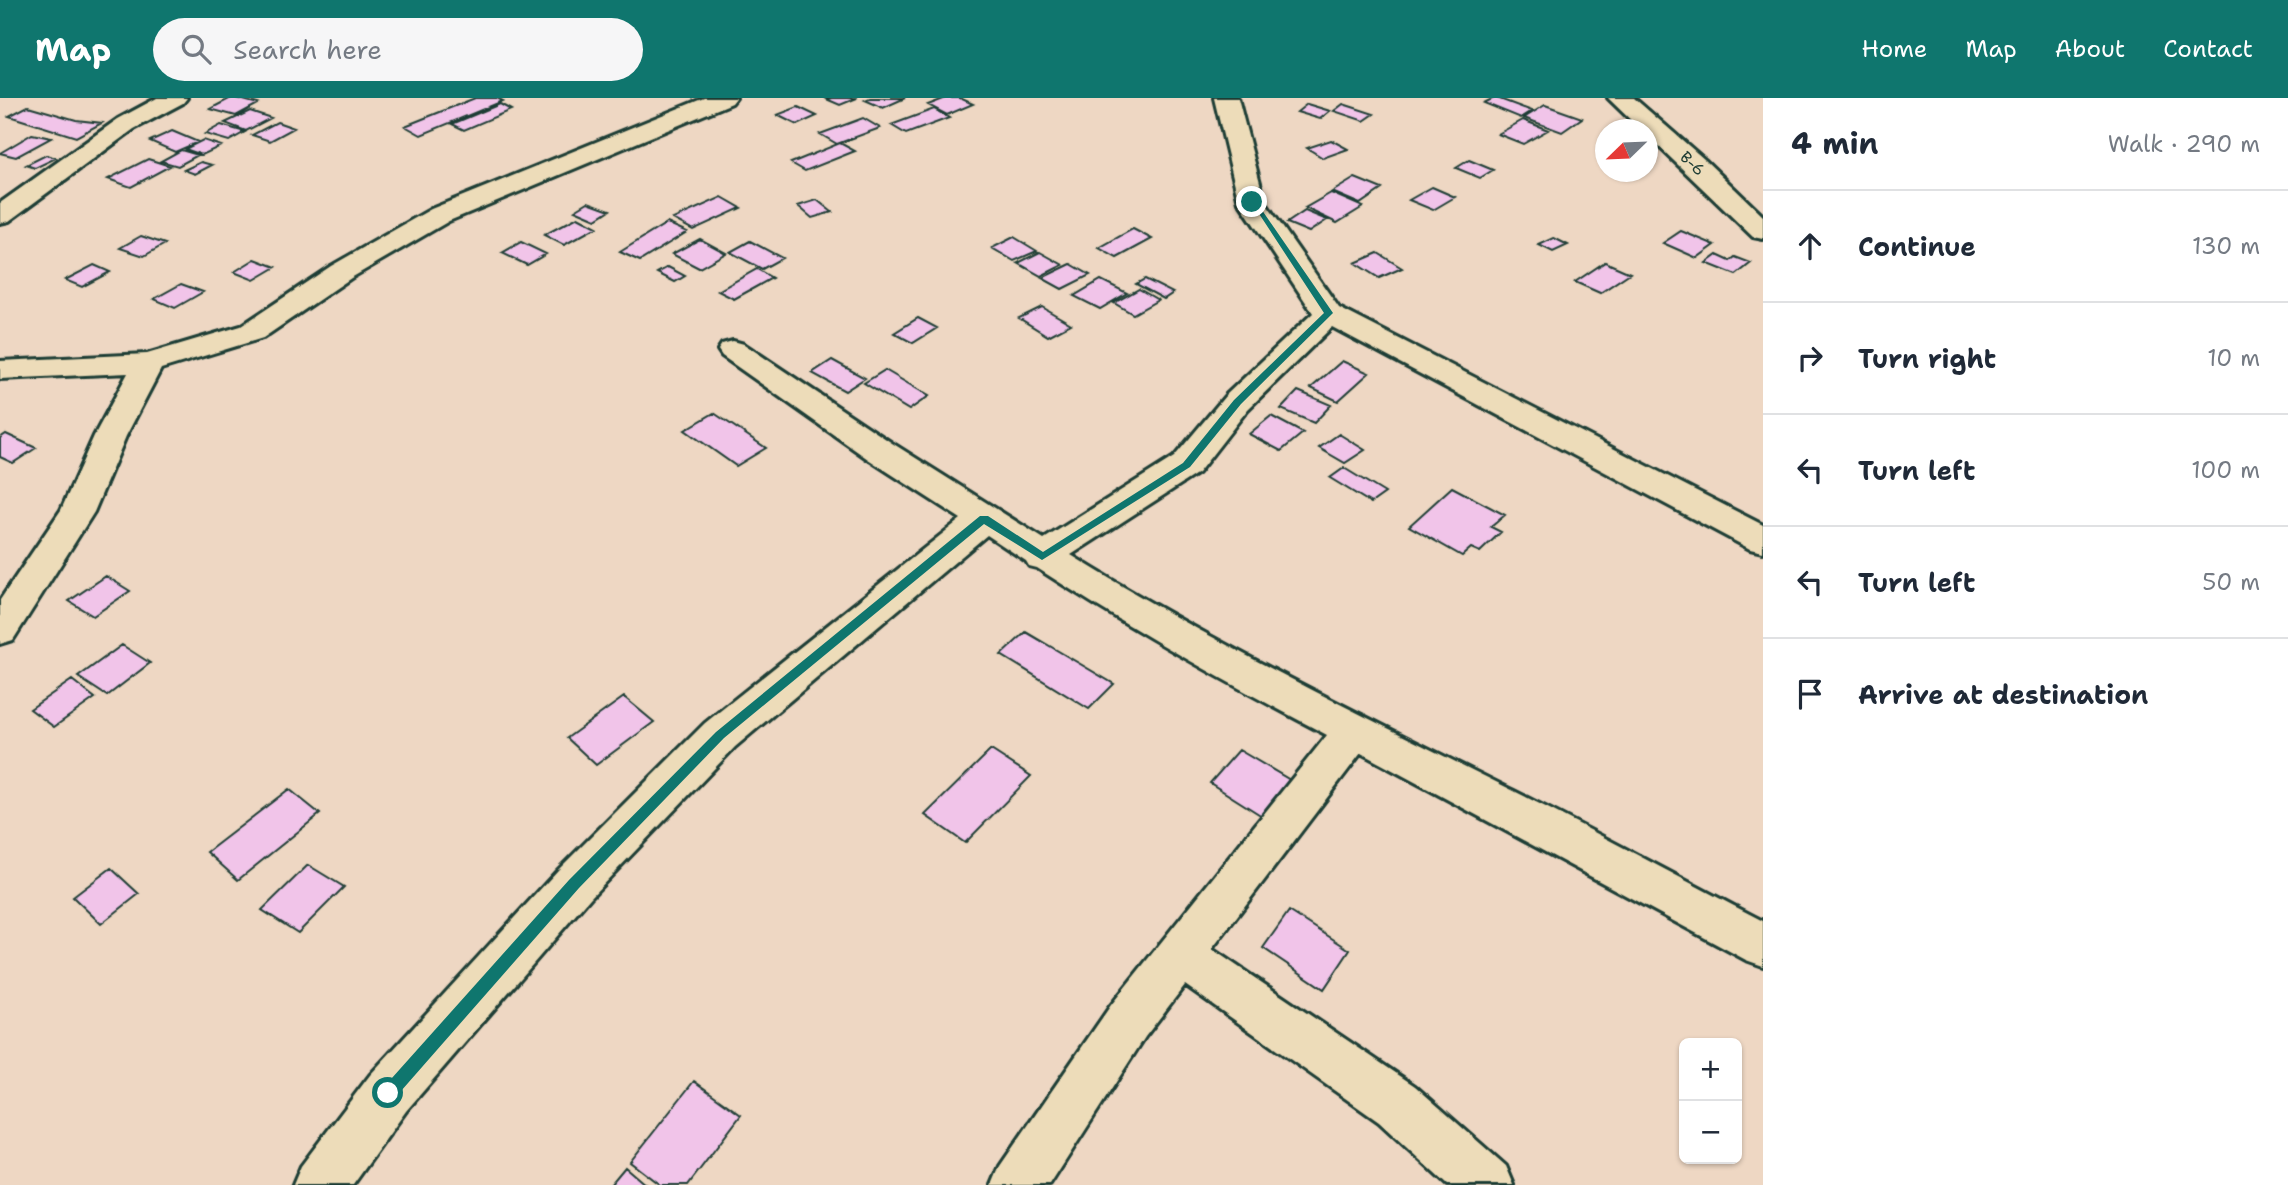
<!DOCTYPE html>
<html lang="en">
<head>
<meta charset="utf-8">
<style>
  body { margin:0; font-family:"Shantell Sans",sans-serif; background:#f6f6f7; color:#1f2937 }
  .controls { position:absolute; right:21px; bottom:21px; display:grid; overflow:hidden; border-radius:10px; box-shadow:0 2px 5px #0004 }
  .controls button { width:63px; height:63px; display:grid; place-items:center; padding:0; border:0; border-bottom:2px solid #e0e1e3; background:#fff; color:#1f2937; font:35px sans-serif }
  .compass { position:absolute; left:1595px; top:21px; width:63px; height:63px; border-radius:50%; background:#fff; box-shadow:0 2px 5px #0004; rotate:247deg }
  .stop { position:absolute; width:21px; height:21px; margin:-16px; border:5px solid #0f766e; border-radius:50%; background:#fff }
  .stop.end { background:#0f766e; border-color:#fff; box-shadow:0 2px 7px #0008 }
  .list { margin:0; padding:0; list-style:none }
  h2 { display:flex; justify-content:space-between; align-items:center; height:91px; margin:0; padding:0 28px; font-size:30px }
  h2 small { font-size:23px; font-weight:400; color:#747a83 }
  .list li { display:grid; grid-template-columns:46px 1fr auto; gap:21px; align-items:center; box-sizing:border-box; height:112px; padding:0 28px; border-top:2px solid #e0e1e3 }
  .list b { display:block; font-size:26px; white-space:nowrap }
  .list em { font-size:23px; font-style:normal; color:#747a83 }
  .icon { flex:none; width:38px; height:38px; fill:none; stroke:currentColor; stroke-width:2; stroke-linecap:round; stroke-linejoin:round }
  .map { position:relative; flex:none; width:1763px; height:1087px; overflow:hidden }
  header { display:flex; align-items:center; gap:42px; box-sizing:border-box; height:98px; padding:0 35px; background:#0f766e; color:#fff }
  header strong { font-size:33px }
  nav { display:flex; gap:38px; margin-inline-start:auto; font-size:24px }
  .search { width:490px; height:63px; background:#f6f6f7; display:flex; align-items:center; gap:18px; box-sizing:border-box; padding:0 24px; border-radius:38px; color:#747a83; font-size:26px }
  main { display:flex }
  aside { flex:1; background:#fff }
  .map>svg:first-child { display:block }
  .building { fill:#f1c4e9; stroke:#1f3d34; stroke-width:2 }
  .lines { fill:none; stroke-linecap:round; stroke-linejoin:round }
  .minor-casing { stroke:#1f3d34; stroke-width:6 }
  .minor { fill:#eddcb9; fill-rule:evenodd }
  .route { fill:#0f766e }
  .labels { text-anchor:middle; stroke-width:5; stroke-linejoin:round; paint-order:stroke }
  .far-street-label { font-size:16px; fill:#1f3d34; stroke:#eddcb9 }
</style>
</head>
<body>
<header>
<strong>Map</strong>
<div class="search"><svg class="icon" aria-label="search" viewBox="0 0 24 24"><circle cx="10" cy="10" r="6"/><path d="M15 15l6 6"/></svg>Search here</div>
<nav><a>Home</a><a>Map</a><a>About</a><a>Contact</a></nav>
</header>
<main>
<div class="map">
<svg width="1763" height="1087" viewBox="0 0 1763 1087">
  <rect width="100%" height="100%" fill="#eed7c3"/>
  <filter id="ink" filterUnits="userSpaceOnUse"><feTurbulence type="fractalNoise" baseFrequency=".0143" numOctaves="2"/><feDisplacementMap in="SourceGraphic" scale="14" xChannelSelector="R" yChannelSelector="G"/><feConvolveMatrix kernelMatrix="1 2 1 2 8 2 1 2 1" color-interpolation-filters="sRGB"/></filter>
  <g filter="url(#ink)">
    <path class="building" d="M231 0H236L258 6 236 18 210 11Z
      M475 0H497L503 3 421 37 405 28Z
      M824 0H857L840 7Z
      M870 0H905L883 10 865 2Z
      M946 0H960L973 6 947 17 928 7Z
      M1494 0H1497L1532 13 1521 20 1484 5Z
      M500 6 511 12 464 32 452 26Z
      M1307 6 1330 13 1320 21 1297 14Z
      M1343 6 1374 16 1364 23 1334 13Z
      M1545 7 1582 20 1562 34 1524 20Z
      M28 8 76 22 102 25 76 39 9 18Z
      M798 9 817 18 797 27 777 17Z
      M934 11 949 20 906 36 891 27Z
      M250 13 271 20 246 33 225 25Z
      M863 20 880 30 837 46 820 36Z
      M1523 22 1548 32 1523 46 1498 36Z
      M277 24 294 30 270 43 252 37Z
      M221 27 245 34 229 43 205 36Z
      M172 33 198 44 175 54 150 43Z
      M32 36 51 40 16 59 0 55Z
      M203 42 221 48 202 57 185 51Z
      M1331 42 1348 51 1323 60 1307 50Z
      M840 45 855 53 805 73 791 65Z
      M181 52 198 57 178 68 161 63Z
      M46 57 56 60 35 70 26 67Z
      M148 61 170 68 131 89 108 81Z
      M1469 62 1493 72 1480 80 1456 70Z
      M201 64 212 67 195 76 184 72Z
      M1355 80 1382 91 1360 106 1332 94Z
      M1432 89 1455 99 1433 112 1409 102Z
      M1331 95 1363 109 1337 125 1305 110Z
      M722 99 741 110 693 132 673 121Z
      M817 102 832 114 812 120 798 108Z
      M588 104 610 112 596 121 575 112Z
      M1305 113 1327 122 1309 134 1287 125Z
      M578 119 597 129 564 147 544 137Z
      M667 125 687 134 640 163 620 154Z
      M1133 131 1152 141 1117 160 1099 150Z
      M1681 133 1715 147 1697 160 1663 145Z
      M141 138 165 146 144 158 120 150Z
      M1014 139 1037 153 1014 163 992 150Z
      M1554 140 1568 147 1553 154 1539 147Z
      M700 141 726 155 699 170 672 156Z
      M750 143 782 160 762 171 730 154Z
      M521 144 546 156 527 167 502 155Z
      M1040 154 1063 167 1041 178 1018 165Z
      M1378 155 1402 170 1379 180 1355 165Z
      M1717 157 1730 163 1735 159 1751 165 1736 177 1706 165Z
      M255 161 276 169 254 182 234 174Z
      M1605 164 1630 175 1600 195 1575 184Z
      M1071 166 1090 177 1062 191 1042 180Z
      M94 167 110 174 82 189 65 182Z
      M668 169 685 178 675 184 657 175Z
      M757 171 772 180 734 201 718 193Z
      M1145 181 1173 195 1164 201 1136 186Z
      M1101 182 1127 195 1100 211 1074 198Z
      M181 186 203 194 175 210 154 201Z
      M1139 191 1158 202 1133 216 1114 205Z
      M1042 209 1071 226 1048 238 1019 220Z
      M918 220 937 230 913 245 894 235Z
      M832 262 865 280 845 293 812 275Z
      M1342 263 1369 275 1338 303 1311 290Z
      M885 272 929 298 909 312 864 285Z
      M1298 293 1331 307 1314 325 1281 311Z
      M714 315 766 350 736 368 685 332Z
      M1271 318 1303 335 1281 353 1249 336Z
      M6 336 36 350 13 365 0 359V340Z
      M1339 336 1365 352 1345 365 1319 350Z
      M1344 370 1385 395 1371 405 1330 380Z
      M1452 389 1505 417 1491 429 1501 434 1480 454 1471 450 1462 458 1409 428Z
      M106 478 130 493 93 518 69 503Z
      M1026 534 1114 586 1089 611 1001 557Z
      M122 547 150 565 107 598 78 579Z
      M72 582 95 600 54 629 30 611Z
      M624 599 654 624 596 667 567 640Z
      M991 652 1031 678 965 745 925 717Z
      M1239 652 1290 682 1262 718 1210 685Z
      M289 691 320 716 238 782 207 754Z
      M308 767 344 789 298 835 262 812Z
      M111 770 139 796 101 826 73 799Z
      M1289 813 1350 852 1324 891 1263 850Z
      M694 983 741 1017 688 1087H660L630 1064Z
      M625 1069 646 1087H610Z"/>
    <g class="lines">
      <defs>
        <path id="minor" d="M157 0H187L183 5 134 31 9 123 0 125V105L118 21Z
          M704 0H736L732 5 449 123 351 180 263 240 161 271 126 338 94 414 13 542 0 546V502L61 412 94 338 128 275 0 281V263L147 256 241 228 331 168 431 111Z
          M1214 0H1238L1265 104 1339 210 1763 427V454L1750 451 1332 229 1248 311 1198 375 1071 457C1214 546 1364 618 1514 693 1598 735 1680 780 1763 823V868L1746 862 1361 655 1212 851 1415 988 1506 1068 1514 1087H1447L1379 1024 1185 887 1145 939 1050 1087H992L1000 1068 1111 907 1327 637C1227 585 1131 531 1037 470L1029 468 1026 463 987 437 735 649 590 800 406 1013 353 1087H293L301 1068 370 977 558 772 705 625 961 421 868 361 722 258 718 252 722 246 733 243 744 246 892 345 1044 441 1174 359 1226 297 1313 215 1239 104Z
          M1608 0H1634L1705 62 1763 118V141L1753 139 1647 37V32H1641Z"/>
      </defs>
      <use href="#minor" class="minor-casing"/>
      <use href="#minor" class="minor"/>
    </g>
  </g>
  <path class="route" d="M1250 102H1255L1333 215 1241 306 1190 369 1042 462 984 426 724 640 579 790 394 1001 388 1003 383 1001 381 995 383 990 569 782 716 634 980 418H988L1043 454 1183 365 1234 302 1324 215Z"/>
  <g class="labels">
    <g class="far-street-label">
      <text transform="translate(1693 65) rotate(43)" y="6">B-6</text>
    </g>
  </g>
</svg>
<div class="controls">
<button>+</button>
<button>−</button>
</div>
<svg class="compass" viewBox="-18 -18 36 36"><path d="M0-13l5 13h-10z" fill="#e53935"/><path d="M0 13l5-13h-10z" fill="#747a83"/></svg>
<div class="stop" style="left:388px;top:995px"></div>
<div class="stop end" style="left:1252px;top:104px"></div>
</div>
<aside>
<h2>4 min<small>Walk · 290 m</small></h2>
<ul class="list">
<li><svg class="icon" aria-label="ahead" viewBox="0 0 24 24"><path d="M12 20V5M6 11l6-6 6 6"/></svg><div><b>Continue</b></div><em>130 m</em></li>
<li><svg class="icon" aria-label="right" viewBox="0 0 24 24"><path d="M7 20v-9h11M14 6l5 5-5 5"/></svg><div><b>Turn right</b></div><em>10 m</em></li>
<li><svg class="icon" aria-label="left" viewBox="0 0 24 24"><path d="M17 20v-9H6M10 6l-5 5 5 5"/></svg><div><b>Turn left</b></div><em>100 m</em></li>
<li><svg class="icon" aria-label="left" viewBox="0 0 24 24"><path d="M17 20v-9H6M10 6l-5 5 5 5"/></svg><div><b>Turn left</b></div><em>50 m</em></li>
<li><svg class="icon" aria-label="arrive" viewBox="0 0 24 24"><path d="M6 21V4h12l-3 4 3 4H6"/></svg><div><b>Arrive at destination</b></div></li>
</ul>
</aside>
</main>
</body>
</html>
